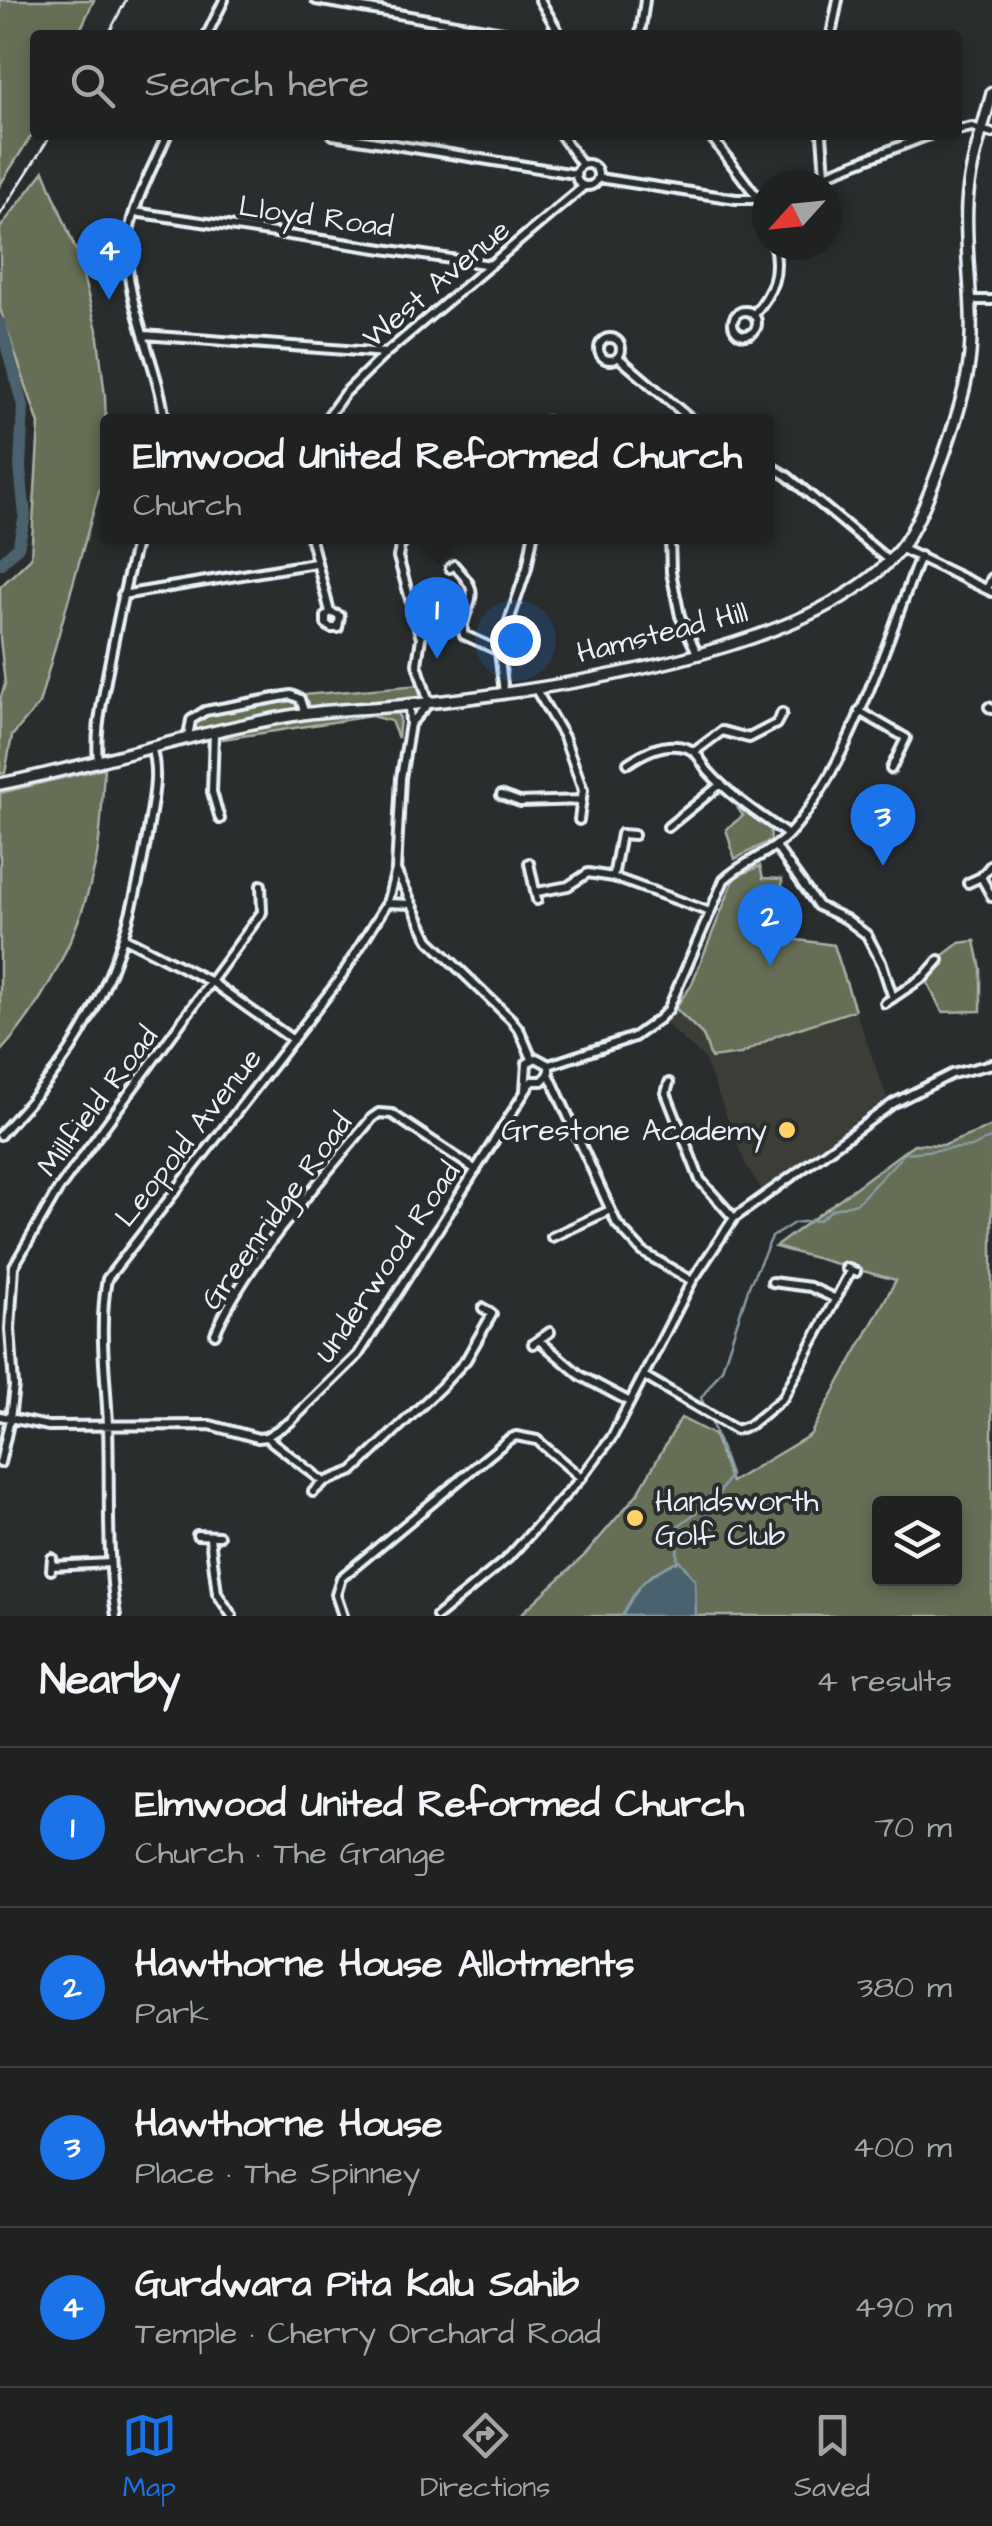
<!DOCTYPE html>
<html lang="en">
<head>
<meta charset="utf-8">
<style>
  body { margin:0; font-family:"Architects Daughter",sans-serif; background:#2d2f2f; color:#f1f3f6 }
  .controls { position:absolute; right:30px; bottom:30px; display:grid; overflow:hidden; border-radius:10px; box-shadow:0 5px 15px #0003 }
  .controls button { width:90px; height:90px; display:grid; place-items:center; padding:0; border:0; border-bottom:2px solid #3d3f40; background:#202222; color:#f1f3f6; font:50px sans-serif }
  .compass { position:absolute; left:752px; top:170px; width:90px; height:90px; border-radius:50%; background:#202222; box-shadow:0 5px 15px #0003; rotate:243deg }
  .you { position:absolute; left:515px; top:640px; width:35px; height:35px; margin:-25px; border:8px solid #fff; border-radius:50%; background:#1a73e8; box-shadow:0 0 0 15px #1a73e833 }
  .badge { display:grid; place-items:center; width:65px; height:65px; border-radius:50%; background:#1a73e8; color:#fff; font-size:32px; font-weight:700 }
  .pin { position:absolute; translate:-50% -82px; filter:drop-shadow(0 2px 5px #0008) }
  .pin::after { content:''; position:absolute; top:52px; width:35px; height:30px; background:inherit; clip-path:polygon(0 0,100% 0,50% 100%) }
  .popup { position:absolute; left:100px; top:414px; width:675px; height:130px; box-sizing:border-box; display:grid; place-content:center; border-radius:10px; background:#202222; filter:drop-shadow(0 2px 8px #0005); font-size:32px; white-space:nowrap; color:#a2a4a5 }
  .popup b { font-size:38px; color:#f1f3f6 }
  .popup::after { content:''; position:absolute; left:50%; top:100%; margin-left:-20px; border:20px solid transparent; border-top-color:#202222 }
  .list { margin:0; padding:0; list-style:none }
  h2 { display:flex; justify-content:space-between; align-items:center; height:130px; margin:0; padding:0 40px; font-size:42px }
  h2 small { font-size:32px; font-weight:400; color:#a2a4a5 }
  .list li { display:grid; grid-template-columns:65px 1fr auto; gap:30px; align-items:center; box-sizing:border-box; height:160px; padding:0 40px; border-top:2px solid #3d3f40 }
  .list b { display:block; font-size:38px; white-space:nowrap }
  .list p { margin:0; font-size:32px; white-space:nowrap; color:#a2a4a5 }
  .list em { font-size:32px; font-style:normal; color:#a2a4a5 }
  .icon { flex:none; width:55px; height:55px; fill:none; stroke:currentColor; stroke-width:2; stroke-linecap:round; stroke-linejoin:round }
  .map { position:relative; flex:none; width:992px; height:1616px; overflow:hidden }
  .search { position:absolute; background:#202222; box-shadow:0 5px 15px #0003; left:30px; right:30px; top:30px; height:110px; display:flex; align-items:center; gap:25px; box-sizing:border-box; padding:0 35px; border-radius:10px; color:#a2a4a5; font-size:38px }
  .sheet { height:770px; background:#202222 }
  nav { display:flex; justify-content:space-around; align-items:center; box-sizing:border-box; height:140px; border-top:2px solid #3d3f40; background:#202222; font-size:28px; color:#a2a4a5 }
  nav a { display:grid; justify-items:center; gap:5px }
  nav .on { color:#1a73e8 }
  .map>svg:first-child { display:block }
  .built { fill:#3e3e39 }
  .green { fill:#666e54; stroke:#a7b0a6; stroke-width:2.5; fill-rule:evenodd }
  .water { fill:#4a626e; stroke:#899ba5; stroke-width:2.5 }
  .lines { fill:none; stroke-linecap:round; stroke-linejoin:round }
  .stream { stroke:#899ba5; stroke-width:2.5 }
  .river { stroke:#4a626e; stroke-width:12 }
  .street-casing { stroke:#e8f1f8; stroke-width:14 }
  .secondary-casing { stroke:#e8f1f8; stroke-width:16 }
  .street { stroke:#2a2d2e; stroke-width:6 }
  .secondary { stroke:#2a2d2e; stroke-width:9 }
  .rail { stroke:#e8f1f8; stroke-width:2.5 }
  .poi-dot { fill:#ffd166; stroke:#2a2d2e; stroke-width:4 }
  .labels { text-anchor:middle; stroke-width:8; stroke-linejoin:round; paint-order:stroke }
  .street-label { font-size:30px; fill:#e8f1f8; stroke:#2a2d2e }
  .poi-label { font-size:30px; fill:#e8f1f8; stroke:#2a2d2e; text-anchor:end }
</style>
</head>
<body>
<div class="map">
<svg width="992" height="1616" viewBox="0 0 992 1616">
  <rect width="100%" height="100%" fill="#2a2d2e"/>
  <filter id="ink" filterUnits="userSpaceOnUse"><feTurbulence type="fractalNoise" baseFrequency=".01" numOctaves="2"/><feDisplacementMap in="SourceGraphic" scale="20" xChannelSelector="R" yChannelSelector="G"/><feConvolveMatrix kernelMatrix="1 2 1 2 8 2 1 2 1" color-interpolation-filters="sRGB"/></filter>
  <g filter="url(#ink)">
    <path class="built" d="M675 1008 703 1036 711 1058 741 1054 778 1035 855 1010 887 1098 762 1190 745 1163 704 1058 666 1024Z"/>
    <path class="green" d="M0 0H94L78 35H35V130L0 185Z
      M44 171 77 253 97 330 105 396 107 463 39 704 12 736 5 773 0 774V700L5 684 0 638V587L31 558 39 424 0 309V228Z
      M420 685V695L417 699 311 710 302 695Z
      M289 698 296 701 299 712 192 732 197 716Z
      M396 712 400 718 398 738 391 721 371 716 223 739 228 734 314 716Z
      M104 768C102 799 102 830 96 861 82 928 46 1002 0 1052V793Z
      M737 807 770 827 771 840 735 859 726 829 743 816Z
      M760 866 763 878 782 879 783 938 834 945 855 1010 778 1035 741 1054 711 1058 703 1035 675 1008 691 986 735 877Z
      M975 941 981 969V1011L942 1012 927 981 944 964 942 956 959 943Z
      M992 1126V1616H519L585 1555 638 1493 681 1418 714 1435 731 1482 810 1435 896 1280 775 1247 914 1144 945 1145ZM880 1504H954V1578H880Z"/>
    <path class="water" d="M679 1560 695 1580 696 1616H622C639 1583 645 1576 679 1560Z"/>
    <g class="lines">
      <path class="stream" d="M707 1411 701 1398 722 1369 749 1286 772 1237 794 1223 819 1220 833 1209 857 1203 905 1153 972 1147 992 1137
        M677 1563 678 1526 717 1497 730 1475 710 1418"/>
      <path class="river" d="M0 323 23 406 20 467 25 516 18 547 0 564"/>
      <defs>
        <path id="street" d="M316 0 521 35
          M540 0 560 35
          M207 35 224 0
          M640 35 645 0
          M831 35 838 0
          M957 130 972 127 992 133
          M333 135 575 174
          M561 135 582 165
          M710 135 760 201 767 221
          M822 135 825 174
          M576 175a11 11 0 1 1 22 0a11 11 0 1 1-22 0Z
          M599 178 736 199H767
          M799 185 929 135
          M134 212 491 265
          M970 300H992
          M733 323a12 12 0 1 1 24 0a12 12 0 1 1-24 0Z
          M754 314C773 292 780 274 774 245
          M144 335 386 353
          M599 349a11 11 0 1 1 22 0a11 11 0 1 1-22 0Z
          M618 357 694 422
          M165 422C159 363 121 296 128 238 133 202 153 168 167 135
          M324 422 344 394 386 353 584 186
          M547 422V421
          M767 464 787 476 888 560
          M310 536 330 612 326 616V624L331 628H338L340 616 330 612
          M670 536 671 572 680 616 697 653
          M900 548 992 592
          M450 568 454 565C459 571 467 579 470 586 477 601 458 619 464 635L499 651
          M987 589 992 578
          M122 595 315 563
          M535 688 564 737 583 790 579 820
          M504 693 499 651 527 568 533 536
          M409 705 410 724 429 703 417 664 421 638 398 557 400 547 409 536
          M989 707 992 709
          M859 711 906 738 891 769
          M410 724 401 778 396 870 429 940 511 1019 520 1031 532 1059
          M214 733 212 792 220 819
          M188 737 191 720 205 711 291 695 300 699 305 714
          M694 752 722 731 749 738 776 724 782 713
          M98 761C95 732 102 704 107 675 116 628 125 582 138 536
          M628 763C644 752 667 741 687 748 698 752 701 762 708 771 731 797 760 815 788 835
          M501 795 520 802 582 800
          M668 827 721 784
          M776 847 818 906 846 919 867 935 882 964 893 998
          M529 863 537 900
          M613 877 621 834 634 835
          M981 877 992 897
          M968 883 981 877 992 864
          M537 892 568 886 588 873 613 877 710 912
          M387 903 410 904
          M125 938 213 983 293 1040
          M885 1003 925 976 939 960
          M549 1065 634 1037 659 1019 668 1010 724 880C743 861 769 855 787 836 847 773 888 638 920 556
          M549 1074 617 1224 643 1252 692 1281
          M669 1083 666 1093 700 1180 734 1218
          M525 1090 527 1063 536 1058 549 1065V1074L542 1081H532
          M0 1135C20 1112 42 1090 60 1065 111 994 134 915 148 831 152 803 160 774 151 747
          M552 1237 608 1211
          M846 1268 856 1272
          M772 1282 810 1287 836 1299
          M215 1334C247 1259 320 1182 372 1118L379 1113 392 1114 476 1170
          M539 1340 581 1376 630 1402
          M533 1344 550 1332
          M644 1376 736 1430 750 1425 783 1398 851 1270
          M0 1416 48 1426 210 1425 258 1438 266 1437
          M266 1437 290 1422 358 1355 532 1081
          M266 1437 324 1482 353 1471 441 1387 466 1360 492 1314 483 1308
          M0 1463 10 1419 14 1386 10 1329 14 1266 58 1190 262 912 261 885
          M313 1492 324 1482
          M197 1535 219 1536
          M210 1538 217 1593 232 1616
          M52 1566 110 1563
          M51 1570 52 1558
          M116 1616C106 1553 110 1488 108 1425 106 1376 98 1328 107 1279L339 980 387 903 396 870
          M343 1616 336 1595 341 1578 509 1439 516 1436 537 1440 581 1478
          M437 1616 508 1558 581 1478 612 1437 692 1281 734 1218 894 1103 952 1074 992 1064"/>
        <path id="secondary" d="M0 784C102 764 200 730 302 714 337 709 373 709 407 705 535 692 842 652 910 534 931 497 964 404 969 363 976 310 964 256 967 204 969 167 983 128 992 93"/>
      </defs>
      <use href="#street" class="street-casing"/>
      <use href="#secondary" class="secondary-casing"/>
      <use href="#street" class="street"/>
      <use href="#secondary" class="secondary"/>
      <path class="rail" d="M108 35 126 0
        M0 215 51 135"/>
    </g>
  </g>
  <g class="poi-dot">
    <circle cx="787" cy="1130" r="10"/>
    <circle cx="635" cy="1518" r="10"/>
  </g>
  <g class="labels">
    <g class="street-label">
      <text transform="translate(316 216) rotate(8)" y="10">Lloyd Road</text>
      <text transform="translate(436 283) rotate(-40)" y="10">West Avenue</text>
      <text transform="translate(662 632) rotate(-14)" y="10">Hamstead Hill</text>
      <text transform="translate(97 1101) rotate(-53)" y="10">Millfield Road</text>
      <text transform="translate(188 1137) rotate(-52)" y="10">Leopold Avenue</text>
      <text transform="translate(276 1211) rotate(-54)" y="10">Greenridge Road</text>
      <text transform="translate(387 1262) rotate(-56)" y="10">Underwood Road</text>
    </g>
    <g class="poi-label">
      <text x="767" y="1140">Grestone Academy</text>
      <text x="655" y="1511" text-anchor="start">Handsworth<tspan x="655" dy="34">Golf Club</tspan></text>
    </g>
  </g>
</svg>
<div class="controls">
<button><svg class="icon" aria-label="layers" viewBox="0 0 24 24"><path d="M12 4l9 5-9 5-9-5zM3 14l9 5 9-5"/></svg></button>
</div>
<svg class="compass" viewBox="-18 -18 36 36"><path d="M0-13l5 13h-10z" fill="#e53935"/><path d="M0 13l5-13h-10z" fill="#a2a4a5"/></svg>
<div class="you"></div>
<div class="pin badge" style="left:437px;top:659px">1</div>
<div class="popup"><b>Elmwood United Reformed Church</b>Church</div>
<div class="pin badge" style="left:770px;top:966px">2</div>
<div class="pin badge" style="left:883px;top:866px">3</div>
<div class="pin badge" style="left:109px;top:300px">4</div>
<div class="search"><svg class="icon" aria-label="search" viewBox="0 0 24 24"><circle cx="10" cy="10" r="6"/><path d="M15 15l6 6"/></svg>Search here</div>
</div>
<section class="sheet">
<h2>Nearby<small>4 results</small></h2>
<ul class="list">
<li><span class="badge">1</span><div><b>Elmwood United Reformed Church</b><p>Church · The Grange</p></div><em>70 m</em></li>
<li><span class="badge">2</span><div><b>Hawthorne House Allotments</b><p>Park</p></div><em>380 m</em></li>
<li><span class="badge">3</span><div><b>Hawthorne House</b><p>Place · The Spinney</p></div><em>400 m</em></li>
<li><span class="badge">4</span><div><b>Gurdwara Pita Kalu Sahib</b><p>Temple · Cherry Orchard Road</p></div><em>490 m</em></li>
</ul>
</section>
<nav>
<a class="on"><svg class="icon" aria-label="map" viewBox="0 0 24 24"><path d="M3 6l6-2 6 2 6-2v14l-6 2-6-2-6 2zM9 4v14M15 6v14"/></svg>Map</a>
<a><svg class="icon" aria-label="directions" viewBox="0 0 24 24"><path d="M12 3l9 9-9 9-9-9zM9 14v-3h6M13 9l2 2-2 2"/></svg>Directions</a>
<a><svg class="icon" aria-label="saved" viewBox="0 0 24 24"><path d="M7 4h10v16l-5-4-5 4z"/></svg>Saved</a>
</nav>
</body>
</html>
